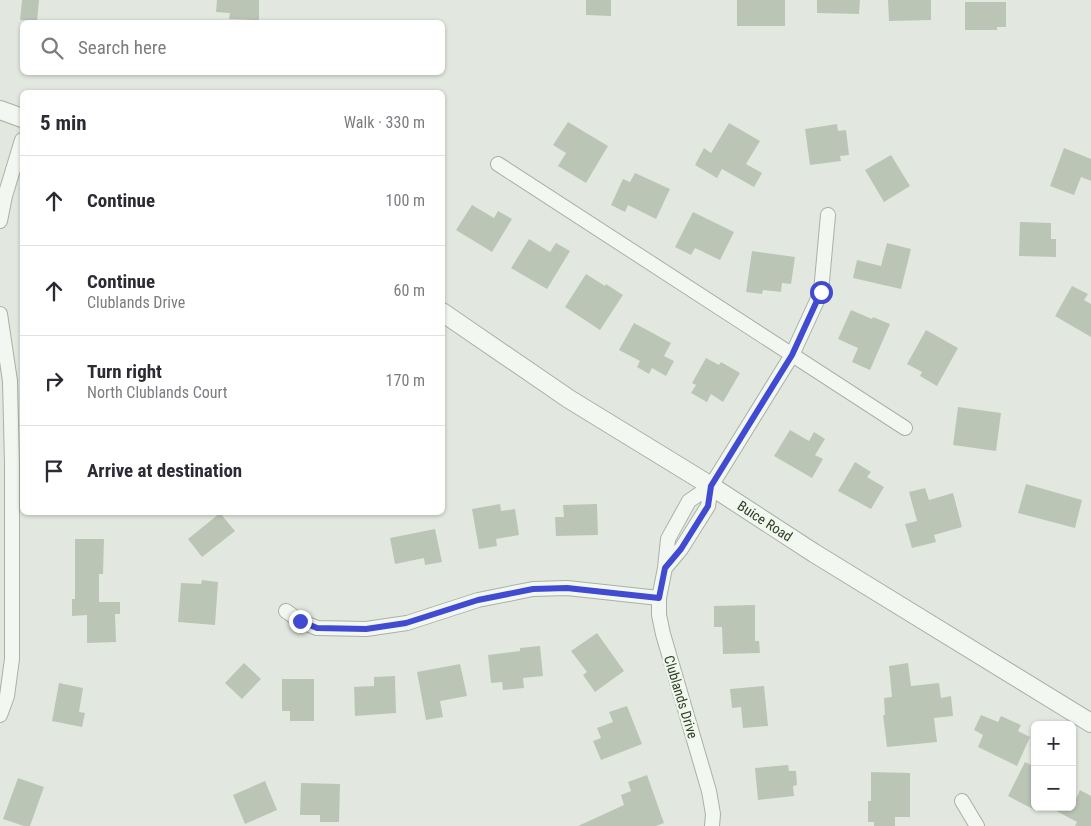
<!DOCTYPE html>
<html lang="en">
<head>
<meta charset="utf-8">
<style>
  body { margin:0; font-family:"Roboto Condensed",sans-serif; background:#f2f2f3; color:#2b2b33 }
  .controls { position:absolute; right:15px; bottom:15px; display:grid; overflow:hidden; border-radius:8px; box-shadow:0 1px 4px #0004 }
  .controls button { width:45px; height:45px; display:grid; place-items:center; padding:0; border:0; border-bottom:1px solid #e1e1e2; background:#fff; color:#2b2b33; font:25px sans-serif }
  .stop { position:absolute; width:15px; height:15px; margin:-11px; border:4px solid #404bd1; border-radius:50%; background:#fff }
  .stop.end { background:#404bd1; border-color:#fff; box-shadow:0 1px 5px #0008 }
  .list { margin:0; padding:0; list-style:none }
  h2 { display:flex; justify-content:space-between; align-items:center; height:65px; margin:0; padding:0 20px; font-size:21px }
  h2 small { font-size:16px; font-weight:400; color:#7c7c81 }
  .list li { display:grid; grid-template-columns:32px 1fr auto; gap:15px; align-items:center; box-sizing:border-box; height:90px; padding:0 20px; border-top:1px solid #e1e1e2 }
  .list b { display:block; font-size:19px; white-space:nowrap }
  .list p { margin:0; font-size:16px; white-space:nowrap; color:#7c7c81 }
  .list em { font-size:16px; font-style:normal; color:#7c7c81 }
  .icon { flex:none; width:28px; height:28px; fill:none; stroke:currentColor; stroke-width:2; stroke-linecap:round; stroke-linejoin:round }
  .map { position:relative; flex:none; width:1091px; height:826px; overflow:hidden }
  .search { position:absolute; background:#fff; box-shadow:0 1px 4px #0004; left:20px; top:20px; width:425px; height:55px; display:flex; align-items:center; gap:12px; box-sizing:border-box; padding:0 18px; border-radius:8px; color:#7c7c81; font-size:19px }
  .panel { position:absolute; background:#fff; box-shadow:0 1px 4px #0004; left:20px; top:90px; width:425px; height:425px; border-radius:8px }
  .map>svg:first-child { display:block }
  .building { fill:#bbc5b6 }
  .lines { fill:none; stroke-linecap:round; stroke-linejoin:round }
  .minor-casing { stroke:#a8b2a4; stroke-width:16 }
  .tertiary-casing { stroke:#a8b2a4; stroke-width:20 }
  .minor { stroke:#f3f7f2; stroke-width:14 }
  .tertiary { stroke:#f3f7f2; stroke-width:18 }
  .route { stroke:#404bd1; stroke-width:6 }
  .labels { text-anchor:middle; stroke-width:4.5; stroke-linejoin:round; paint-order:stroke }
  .street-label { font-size:14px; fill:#2e4027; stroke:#f1f6ee }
</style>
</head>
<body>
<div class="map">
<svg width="1091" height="826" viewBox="0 0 1091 826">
  <rect width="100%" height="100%" fill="#e2e8df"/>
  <path class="building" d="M22 0H39L37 21 20 20Z
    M217 0H259V20L229 19 230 13 216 12Z
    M586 0H611V16L586 15Z
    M737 0H785V26H737Z
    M817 0H860L859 14 817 13Z
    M888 0H931V20L889 21Z
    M965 2H1006V27H997V30H965Z
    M568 122 608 146 586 183 558 166 566 153 553 145Z
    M729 123 760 141 746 164 762 173 754 187 722 169 717 178 695 165 704 148 711 153Z
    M837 124 838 131 846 130 849 155 840 156 841 161 810 165 805 129Z
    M1064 148 1091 159V181L1081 177 1074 195 1050 186Z
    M891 155 910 186 884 202 865 170Z
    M635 173 670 189 656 219 628 205 625 212 611 205 623 179 630 182Z
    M472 205 494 218 498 211 512 219 492 252 456 230Z
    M693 212 734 232 720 260 695 248 691 255 675 247Z
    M1020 222 1051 223V239H1056V257L1019 256Z
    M529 239 550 252 556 243 570 251 547 289 511 268Z
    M887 243 911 249 901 289 853 278 857 260 881 266Z
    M752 251 795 257 791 284 782 283 781 292 763 290 762 294 746 292Z
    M586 274 605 286 606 284 623 295 600 330 565 307Z
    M1072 286 1088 294 1084 300 1091 304V337L1055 316Z
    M851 310 872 319 873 317 890 324 870 370 852 362 858 348 838 339Z
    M634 323 671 343 664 356 674 361 666 376 652 368 649 374 637 367 640 361 619 350Z
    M926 330 958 348 937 386 920 376 922 372 907 364Z
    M706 358 719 365 721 362 740 373 723 402 711 394 707 402 691 393 696 385 692 383Z
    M958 407 1001 413 996 451 953 445Z
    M790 430 809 441 814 432 825 439 815 455 823 459 812 478 774 456Z
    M855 462 871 472 867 477 884 487 871 509 838 491Z
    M1026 484 1082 500 1075 528 1018 513Z
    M925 488 929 500 953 493 962 527 934 535 936 542 912 548 905 524 917 521 909 492Z
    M500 504 501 511 515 509 519 535 496 539 497 546 479 549 472 509Z
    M597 504 598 535 556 536 555 517H564L563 505Z
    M220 513 235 531 202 557 188 539Z
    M435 529 442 562 425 565 424 558 395 564 390 538Z
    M75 539H104L103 574H99V602H120V614H115L116 642 87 643V615L72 616V599H75Z
    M202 580 218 582 215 625 178 622 181 583 201 584Z
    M755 605V641H759L760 653 723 654 722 627H714V606Z
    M597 633 624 671 595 692 583 675 587 672 571 651Z
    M540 646 543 676 523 678 524 688 503 690 502 682 491 683 488 655 520 651V648Z
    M244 663 261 679 242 699 225 683Z
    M908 663 911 686 939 683 941 698 951 696 953 716 934 718 937 742 887 747 883 715H885L884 698 892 697 889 666Z
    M460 664 467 696 440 701 443 717 426 720 417 672Z
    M395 676 396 713 355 716 354 687 374 686V677Z
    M282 679H314V721H290V711H282Z
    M59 683 83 688 79 712 85 713 82 727 52 721Z
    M764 686 768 726 743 728 741 707 732 708 730 689Z
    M627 706 642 744 601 760 593 741 601 738 597 728 613 722 609 712Z
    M981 715 998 722 1001 716 1021 725 1018 731 1030 737 1017 766 978 747 983 735 974 730Z
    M1025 762 1035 767V810L1008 796Z
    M788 765 789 771H796L797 785 793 786 794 796 758 800 755 768Z
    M871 772 910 773V817H895V826H874V822H868V801H871Z
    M647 775 664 823 656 826H578L624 805 621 795 631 791 628 782Z
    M18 778 44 787 30 826H24L3 819Z
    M265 781 277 810 245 824 233 795Z
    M301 783 340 784 339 822H320V815H300Z
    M1080 790 1091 796V826H1075L1077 822 1049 807H1072Z"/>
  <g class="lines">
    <defs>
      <path id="minor" d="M498 164 905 428
        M0 221 5 196 22 140
        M0 314 10 381 12 464V659L7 696 0 715
        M665 568 668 539 689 501 711 486
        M286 611 300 621 317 628 366 629 407 623 478 600 533 589 567 588 659 598
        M962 801 977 826
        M712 826 713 814 709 791 663 634 659 615V598L665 568 681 549 708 506 711 486 792 355 821 292 828 215"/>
      <path id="tertiary" d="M0 110 22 118
        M442 312 569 399 711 486 814 553 1091 723"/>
    </defs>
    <use href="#minor" class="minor-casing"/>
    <use href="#tertiary" class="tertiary-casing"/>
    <use href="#minor" class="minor"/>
    <use href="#tertiary" class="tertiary"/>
  </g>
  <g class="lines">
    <path class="route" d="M300 621 317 628 366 629 406 623 478 600 533 589 567 588 659 598 665 568 681 549 708 506 711 486 792 355 821 292"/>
  </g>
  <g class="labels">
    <g class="street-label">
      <text transform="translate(765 521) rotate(33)" y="5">Buice Road</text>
      <text transform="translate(681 697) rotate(73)" y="5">Clublands Drive</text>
    </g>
  </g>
</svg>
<div class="controls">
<button>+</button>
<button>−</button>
</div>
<div class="stop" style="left:821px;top:292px"></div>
<div class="stop end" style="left:300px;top:621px"></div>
<div class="search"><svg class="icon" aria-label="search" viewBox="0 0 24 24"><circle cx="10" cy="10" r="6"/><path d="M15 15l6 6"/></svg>Search here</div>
<section class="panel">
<h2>5 min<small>Walk · 330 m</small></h2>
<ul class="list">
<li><svg class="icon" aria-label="ahead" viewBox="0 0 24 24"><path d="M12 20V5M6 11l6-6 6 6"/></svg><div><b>Continue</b></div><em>100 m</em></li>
<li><svg class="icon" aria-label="ahead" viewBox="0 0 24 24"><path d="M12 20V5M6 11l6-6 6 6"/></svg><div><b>Continue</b><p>Clublands Drive</p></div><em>60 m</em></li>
<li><svg class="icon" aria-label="right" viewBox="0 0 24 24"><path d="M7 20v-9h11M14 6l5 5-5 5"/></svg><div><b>Turn right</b><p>North Clublands Court</p></div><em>170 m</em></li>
<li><svg class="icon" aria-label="arrive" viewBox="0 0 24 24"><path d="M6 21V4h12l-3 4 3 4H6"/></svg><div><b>Arrive at destination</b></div></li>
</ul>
</section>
</div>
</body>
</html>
